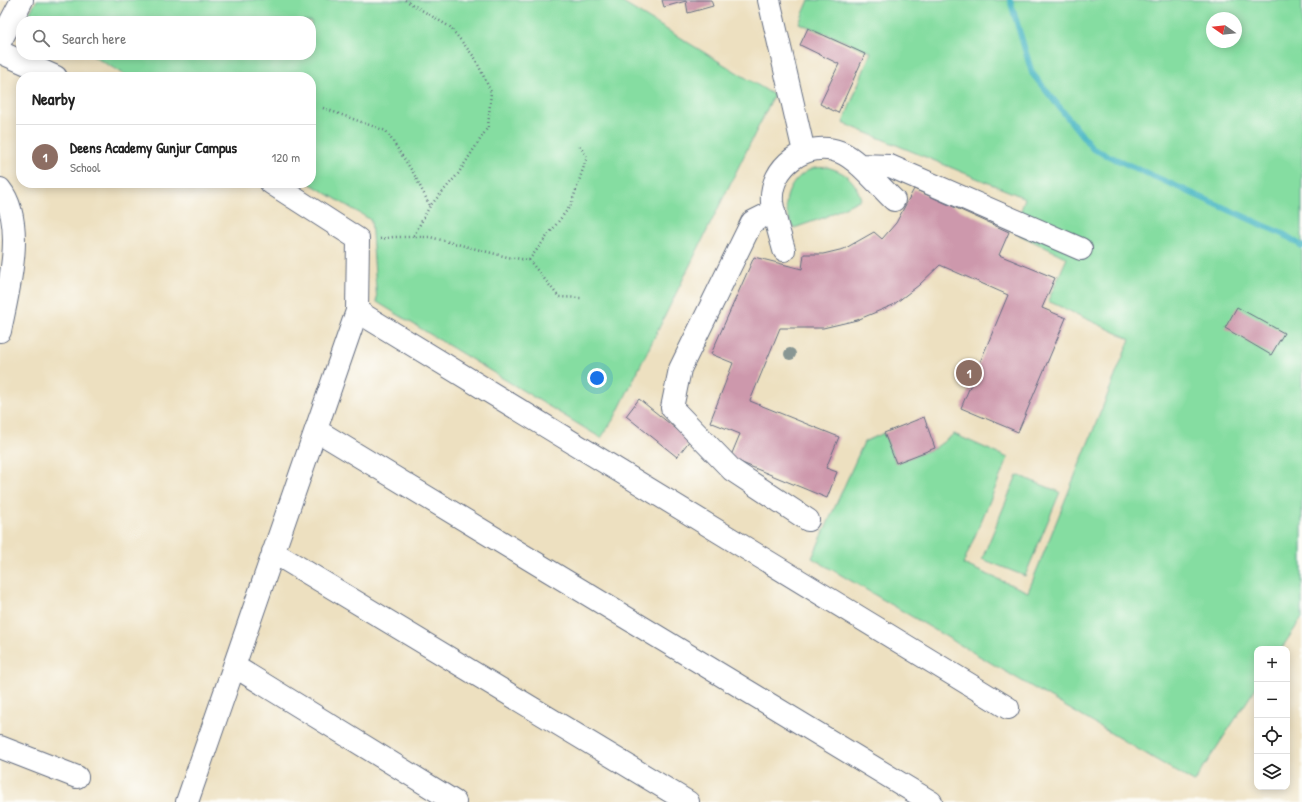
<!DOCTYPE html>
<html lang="en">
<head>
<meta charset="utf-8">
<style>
  body { margin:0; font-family:"Patrick Hand",sans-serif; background:#f6f6f6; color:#222 }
  .controls { position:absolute; right:12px; bottom:12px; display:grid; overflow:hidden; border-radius:8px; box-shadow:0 2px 10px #0003 }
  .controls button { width:36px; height:36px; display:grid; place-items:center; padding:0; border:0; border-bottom:1px solid #e0e0e0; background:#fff; color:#222; font:20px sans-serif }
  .compass { position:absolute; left:1206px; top:12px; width:36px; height:36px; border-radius:50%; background:#fff; box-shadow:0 2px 10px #0003; rotate:284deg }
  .you { position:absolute; left:597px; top:378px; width:14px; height:14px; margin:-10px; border:3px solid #fff; border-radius:50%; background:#1a73e8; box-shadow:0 0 0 6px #1a73e833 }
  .badge { display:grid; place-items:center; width:26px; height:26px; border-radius:50%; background:#1a73e8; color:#fff; font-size:13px; font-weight:700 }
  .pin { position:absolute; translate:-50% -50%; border:2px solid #fff; box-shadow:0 1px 4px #0006 }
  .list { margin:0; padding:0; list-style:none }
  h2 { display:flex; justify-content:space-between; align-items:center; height:52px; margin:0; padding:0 16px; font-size:17px }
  h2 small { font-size:13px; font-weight:400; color:#767676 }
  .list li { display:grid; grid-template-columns:26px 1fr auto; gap:12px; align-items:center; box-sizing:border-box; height:64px; padding:0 16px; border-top:1px solid #e0e0e0 }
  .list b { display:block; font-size:15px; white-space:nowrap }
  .list p { margin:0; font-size:13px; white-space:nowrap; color:#767676 }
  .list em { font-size:13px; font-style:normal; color:#767676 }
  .icon { flex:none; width:22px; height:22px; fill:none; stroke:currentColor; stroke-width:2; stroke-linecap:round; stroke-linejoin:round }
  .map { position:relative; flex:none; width:1302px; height:802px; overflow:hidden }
  .search { position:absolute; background:#fff; box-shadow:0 2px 10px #0003; left:16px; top:16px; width:300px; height:44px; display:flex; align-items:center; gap:10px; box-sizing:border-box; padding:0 14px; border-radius:16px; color:#767676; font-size:15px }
  .panel { position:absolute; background:#fff; box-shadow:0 2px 10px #0003; left:16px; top:72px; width:300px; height:116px; border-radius:16px }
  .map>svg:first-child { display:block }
  .green { fill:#85dda1; stroke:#508680; fill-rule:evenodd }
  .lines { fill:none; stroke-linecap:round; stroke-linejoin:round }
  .stream { stroke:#49b7c4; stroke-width:6 }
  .building { fill:#cd98ac }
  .minor-casing { stroke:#646d80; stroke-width:24 }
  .path { stroke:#646d80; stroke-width:2.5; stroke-dasharray:1 3; stroke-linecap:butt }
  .minor { stroke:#fff; stroke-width:22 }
  .tree { fill:#889693 }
</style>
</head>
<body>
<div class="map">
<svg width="1302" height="802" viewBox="0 0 1302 802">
  <rect width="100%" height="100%" fill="#fdfcf7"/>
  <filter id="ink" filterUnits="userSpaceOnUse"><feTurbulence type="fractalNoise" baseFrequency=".025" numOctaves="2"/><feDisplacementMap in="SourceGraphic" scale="8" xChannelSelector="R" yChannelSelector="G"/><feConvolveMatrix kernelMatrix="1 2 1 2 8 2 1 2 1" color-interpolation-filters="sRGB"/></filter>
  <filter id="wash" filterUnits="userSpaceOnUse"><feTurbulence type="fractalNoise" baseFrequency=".012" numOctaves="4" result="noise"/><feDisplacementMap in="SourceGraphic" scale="16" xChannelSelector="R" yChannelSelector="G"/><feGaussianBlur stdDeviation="0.9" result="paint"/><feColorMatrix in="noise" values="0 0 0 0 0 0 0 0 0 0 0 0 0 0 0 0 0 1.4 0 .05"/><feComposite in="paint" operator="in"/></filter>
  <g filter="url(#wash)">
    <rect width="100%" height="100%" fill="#ede0c0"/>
    <path class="green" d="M37 0H618L774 95 615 417 601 438 377 302 371 220 309 183H311V77H129L91 55H311V21H34L27 17Z
      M809 0H1302V618L1281 649H1257V686L1194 782 812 558 864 442 884 433 896 463 935 448 954 434 1008 458 963 564 1028 592 1130 339 1048 301 1067 258 1014 232 1025 198 843 123 871 52 799 23ZM1212 18H1236V42H1212Z
      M827 167C847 173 855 180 861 199L823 218 794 228C790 221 786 213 786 205 786 189 799 172 815 168 819 167 823 168 827 167Z
      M1017 475 1060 492 1025 576 982 559Z"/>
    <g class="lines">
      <path class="stream" d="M1010 0 1032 73 1093 149 1285 235 1302 246"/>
    </g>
    <g id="blocks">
      <path class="building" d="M662 0H711L713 6 688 13 686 1 664 7Z
        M808 28 865 54 838 113 820 104 839 64 800 45Z
        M914 189 1009 232 999 255 1055 278 1042 308 1066 318 1018 432 961 408 1008 295 940 265 919 285 893 305 857 320 823 328H780L750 401 839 437 826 468 837 472 827 498 730 458 740 434 710 422 733 363 711 354 754 257 802 269 804 254H823L844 249 874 232 882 239 896 223Z
        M1237 307 1284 333 1271 355 1225 328Z
        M639 399 690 440 677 457 626 416Z
        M924 417 935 448 896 463 884 433Z"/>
    </g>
  </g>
  <g filter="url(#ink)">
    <use href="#blocks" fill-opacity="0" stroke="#646d80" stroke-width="1"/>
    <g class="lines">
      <defs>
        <path id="minor" d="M769 0 804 152
          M0 42 22 0
          M0 52 56 77
          M859 165 890 166 1081 249
          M0 189C27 223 8 291 0 331
          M774 211 752 222 680 369 672 408 732 470 808 520
          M784 250C780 235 774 218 772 202 769 167 807 139 840 152 858 159 879 186 894 200
          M357 311 1008 708
          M316 430 931 802
          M273 552 688 802
          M234 666 455 802
          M0 747 77 777
          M187 802 357 311 358 239 271 183"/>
      </defs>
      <use href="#minor" class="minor-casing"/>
      <path class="path" d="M405 0 450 27 475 58 491 92 488 127 458 174 430 206 413 237
        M323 108 386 131 414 174 430 206
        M380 239 393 237H430L507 257 529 260 571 205 587 157 579 145
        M529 260 559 297 582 298"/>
      <use href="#minor" class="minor"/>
    </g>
    <circle class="tree" cx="790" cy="354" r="6"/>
  </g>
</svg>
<div class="controls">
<button>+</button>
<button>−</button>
<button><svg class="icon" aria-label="locate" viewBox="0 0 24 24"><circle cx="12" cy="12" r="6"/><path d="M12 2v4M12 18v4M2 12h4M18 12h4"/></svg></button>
<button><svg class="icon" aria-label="layers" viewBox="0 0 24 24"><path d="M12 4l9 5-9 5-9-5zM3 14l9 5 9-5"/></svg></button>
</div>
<svg class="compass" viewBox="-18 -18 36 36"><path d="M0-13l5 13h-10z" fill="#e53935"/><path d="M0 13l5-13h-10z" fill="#767676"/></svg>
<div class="you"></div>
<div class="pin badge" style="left:969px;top:373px;background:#8d6e63">1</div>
<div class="search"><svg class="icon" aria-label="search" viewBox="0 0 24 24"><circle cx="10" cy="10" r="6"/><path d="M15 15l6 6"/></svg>Search here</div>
<section class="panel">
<h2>Nearby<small></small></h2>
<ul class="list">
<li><span class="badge" style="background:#8d6e63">1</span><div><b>Deens Academy Gunjur Campus</b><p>School</p></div><em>120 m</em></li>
</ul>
</section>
</div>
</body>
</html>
